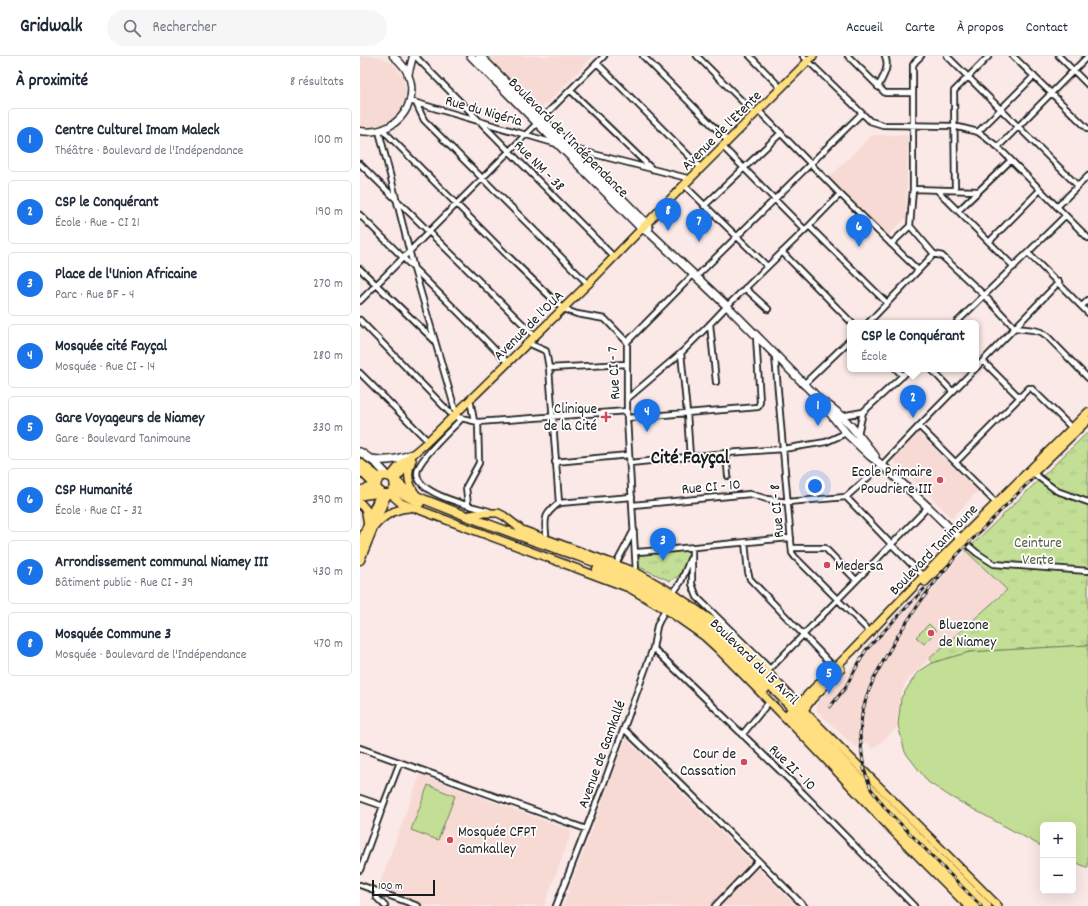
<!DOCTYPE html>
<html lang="fr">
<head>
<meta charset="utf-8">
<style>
  body { margin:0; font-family:Dekko,sans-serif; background:#f6f6f7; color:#1f2937 }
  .controls { position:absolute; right:12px; bottom:12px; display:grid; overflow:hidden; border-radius:6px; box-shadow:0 4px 16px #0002 }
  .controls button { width:36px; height:36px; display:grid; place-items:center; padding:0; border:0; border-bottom:1px solid #e0e1e3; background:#fff; color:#1f2937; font:20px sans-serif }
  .scale { position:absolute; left:12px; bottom:10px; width:63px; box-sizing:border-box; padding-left:4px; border:2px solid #1c1c1c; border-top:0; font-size:11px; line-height:14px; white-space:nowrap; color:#1c1c1c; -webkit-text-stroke:3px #fff; paint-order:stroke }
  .you { position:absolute; left:455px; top:430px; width:14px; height:14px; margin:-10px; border:3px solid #fff; border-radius:50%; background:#1a73e8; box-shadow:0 0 0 6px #1a73e833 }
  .badge { display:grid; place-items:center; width:26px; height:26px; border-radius:50%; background:#1a73e8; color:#fff; font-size:13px; font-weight:700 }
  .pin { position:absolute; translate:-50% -33px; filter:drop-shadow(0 1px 2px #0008) }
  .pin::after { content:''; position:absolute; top:21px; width:14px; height:12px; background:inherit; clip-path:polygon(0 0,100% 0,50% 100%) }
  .popup { position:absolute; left:487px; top:264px; width:132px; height:52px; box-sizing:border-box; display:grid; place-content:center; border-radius:6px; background:#fff; filter:drop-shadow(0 1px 3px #0005); font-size:13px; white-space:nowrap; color:#747a83 }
  .popup b { font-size:15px; color:#1f2937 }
  .popup::after { content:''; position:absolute; left:50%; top:100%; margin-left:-8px; border:8px solid transparent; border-top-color:#fff }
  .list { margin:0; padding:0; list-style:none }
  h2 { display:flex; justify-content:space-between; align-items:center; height:52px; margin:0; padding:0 16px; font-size:17px }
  h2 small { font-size:13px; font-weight:400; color:#747a83 }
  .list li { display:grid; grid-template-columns:26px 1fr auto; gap:12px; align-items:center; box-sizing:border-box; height:64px; margin:0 8px 8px; padding:0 8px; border:1px solid #e0e1e3; border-radius:6px }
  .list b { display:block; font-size:15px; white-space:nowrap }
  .list p { margin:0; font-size:13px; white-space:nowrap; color:#747a83 }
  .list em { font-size:13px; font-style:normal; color:#747a83 }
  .icon { flex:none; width:22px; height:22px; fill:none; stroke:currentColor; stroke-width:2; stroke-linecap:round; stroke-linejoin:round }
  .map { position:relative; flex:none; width:728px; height:850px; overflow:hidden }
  header { display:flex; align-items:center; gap:24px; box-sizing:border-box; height:56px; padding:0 20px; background:#fff; border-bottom:1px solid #e0e1e3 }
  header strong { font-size:19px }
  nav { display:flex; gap:22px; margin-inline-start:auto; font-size:14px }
  .search { width:280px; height:36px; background:#f6f6f7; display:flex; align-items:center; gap:10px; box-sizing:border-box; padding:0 14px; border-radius:22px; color:#747a83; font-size:15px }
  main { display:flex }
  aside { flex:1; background:#fff }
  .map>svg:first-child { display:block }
  .built { fill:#f7dad4 }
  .park { fill:url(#park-tufts); stroke:#707e59 }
  .pitch { fill:#c3df96; stroke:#707e59 }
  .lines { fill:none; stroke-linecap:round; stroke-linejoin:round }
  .minor-casing { stroke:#1c1c1c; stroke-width:8 }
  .tertiary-casing { stroke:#1c1c1c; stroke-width:9 }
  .secondary-casing { stroke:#1c1c1c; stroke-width:10 }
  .primary-casing { stroke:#1c1c1c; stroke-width:10 }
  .trunk-casing { stroke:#1c1c1c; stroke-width:11 }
  .minor { stroke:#fff; stroke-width:4.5 }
  .tertiary { stroke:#fff; stroke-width:6 }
  .secondary { stroke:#fff; stroke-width:7 }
  .primary { stroke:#ffdf80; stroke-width:7 }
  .trunk { stroke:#ffdf80; stroke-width:8 }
  .rail-casing { stroke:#1c1c1c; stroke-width:3 }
  .rail { stroke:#fff; stroke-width:1.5; stroke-dasharray:4.5; stroke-linecap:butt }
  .poi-dot { fill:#d1495b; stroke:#fff; stroke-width:1.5 }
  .labels { text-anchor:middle; stroke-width:3.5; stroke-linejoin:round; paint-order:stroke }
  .street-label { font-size:15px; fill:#1c1c1c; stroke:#fff }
  .poi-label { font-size:15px; fill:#1c1c1c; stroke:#fff; text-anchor:end }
  .park-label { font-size:15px; fill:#566047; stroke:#fff }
  .district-label { font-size:19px; font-weight:bold; fill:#1c1c1c; stroke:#fff }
</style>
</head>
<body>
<header>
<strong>Gridwalk</strong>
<div class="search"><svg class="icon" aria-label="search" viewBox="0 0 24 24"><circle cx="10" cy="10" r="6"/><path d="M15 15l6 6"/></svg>Rechercher</div>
<nav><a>Accueil</a><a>Carte</a><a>À propos</a><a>Contact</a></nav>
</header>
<main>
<aside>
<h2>À proximité<small>8 résultats</small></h2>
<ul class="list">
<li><span class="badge">1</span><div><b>Centre Culturel Imam Maleck</b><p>Théâtre · Boulevard de l'Indépendance</p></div><em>100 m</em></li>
<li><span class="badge">2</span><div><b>CSP le Conquérant</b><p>École · Rue - CI 21</p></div><em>190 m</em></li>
<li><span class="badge">3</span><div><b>Place de l'Union Africaine</b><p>Parc · Rue BF - 4</p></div><em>270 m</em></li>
<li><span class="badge">4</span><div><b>Mosquée cité Fayçal</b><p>Mosquée · Rue CI - 14</p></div><em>280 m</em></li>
<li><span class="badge">5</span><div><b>Gare Voyageurs de Niamey</b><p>Gare · Boulevard Tanimoune</p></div><em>330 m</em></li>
<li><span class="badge">6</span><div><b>CSP Humanité</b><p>École · Rue CI - 32</p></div><em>390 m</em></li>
<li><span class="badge">7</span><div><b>Arrondissement communal Niamey III</b><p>Bâtiment public · Rue CI - 39</p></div><em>430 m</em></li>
<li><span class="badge">8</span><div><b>Mosquée Commune 3</b><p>Mosquée · Boulevard de l'Indépendance</p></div><em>470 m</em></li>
</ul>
</aside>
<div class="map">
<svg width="728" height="850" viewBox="0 0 728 850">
  <defs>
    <pattern id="park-tufts" width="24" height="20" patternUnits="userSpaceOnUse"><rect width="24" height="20" fill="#c3df96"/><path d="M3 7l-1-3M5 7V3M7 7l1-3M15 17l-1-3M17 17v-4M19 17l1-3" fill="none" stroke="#a7bf81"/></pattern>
  </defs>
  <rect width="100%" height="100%" fill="#fae9e6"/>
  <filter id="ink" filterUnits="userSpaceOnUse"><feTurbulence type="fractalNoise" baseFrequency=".025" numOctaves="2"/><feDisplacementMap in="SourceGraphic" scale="8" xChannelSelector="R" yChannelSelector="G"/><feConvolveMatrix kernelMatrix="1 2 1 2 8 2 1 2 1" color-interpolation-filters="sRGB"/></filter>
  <g filter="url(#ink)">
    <path class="built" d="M0 0H17L28 4 37 12 43 22 45 32V43L40 54 33 63 24 69 11 72 0 71Z
      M128 0H234L181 53Z
      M512 79H548L546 162 528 180 469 122Z
      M557 376 618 435 592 462 531 402Z
      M606 495 647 534 569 603 545 627 539 647 536 673 513 693 506 686 495 691 457 655V646L566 535 571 537 588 513Z
      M266 683 436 850H203Z
      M60 719 212 775 184 850H67L18 832Z"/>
    <path class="park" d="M728 376V589L610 596 572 607 569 603 647 534 606 495Z
      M328 494 330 496 320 519 310 525 279 511V498Z"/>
    <path class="pitch" d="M569 568 576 575 564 588 556 581Z
      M728 589V812L713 805V769H683V791L591 741 568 726 545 696 538 669 541 642 557 617 572 607 588 602 610 596Z
      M68 729 95 740 78 784 51 774Z"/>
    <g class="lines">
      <defs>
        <path id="minor" d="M55 0 254 201
          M283 0 368 85
          M337 0 395 58
          M390 0 421 32
          M443 0 510 65 523 69 594 70 618 76 638 91 728 182
          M488 0 525 37H552
          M587 0 718 130
          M653 0 728 73
          M699 0 728 29
          M237 7 341 112
          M518 31C523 21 530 11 525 0
          M210 34 292 113
          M50 45 197 88
          M56 47 64 64 228 228
          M399 55 480 138 558 214
          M23 74 148 200 203 253 217 258 245 263 267 286V362L276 516
          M19 75 54 213 96 357
          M618 76 674 20
          M363 91 445 174
          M638 91 728 0
          M214 93 331 123
          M0 108 175 280
          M324 129 407 210
          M553 133 618 135
          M577 134 654 211
          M595 134 594 35 629 0
          M344 150 421 77
          M697 151 728 120
          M598 155 651 104
          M0 159 100 258 148 307
          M449 170 527 247
          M550 170 574 198 582 200 624 239 655 272 674 274 681 276 687 280 728 322
          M629 186 680 134
          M531 188 550 170 553 133V9L555 6 561 0
          M422 196 492 267
          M668 197 728 257
          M0 213 75 285
          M336 221 501 58
          M385 232 408 253
          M0 245 244 0
          M722 250 728 244
          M0 264 93 360 118 366 119 407 106 431 108 449
          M508 267 574 198
          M596 267 705 160
          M350 268 356 326
          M267 286 333 219
          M168 287 186 295 189 312 199 447C185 458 184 461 186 478
          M321 297 327 357 330 401
          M415 300 432 497 435 501 510 576
          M623 305 660 342
          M189 312 267 308
          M616 312 699 226
          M536 313 543 320
          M571 313 592 335
          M0 317 68 385
          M443 329 490 284
          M110 343 114 365
          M267 343 321 297 350 268 367 250 449 170 480 138
          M481 360 503 356 550 313
          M102 362C92 373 62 400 58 413 49 437 114 451 129 455
          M267 362 398 351 400 346 396 280
          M118 366 267 355
          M559 370 636 447
          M498 378 503 356
          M366 397 368 420
          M195 406 269 399
          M596 406 669 332H671L712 372
          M270 407 366 397 423 393 466 386 486 377
          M673 417 697 435 728 446
          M486 441 522 409 559 370 615 313
          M199 447 272 441
          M273 449 390 438 407 443 427 446 486 441 531 488 564 521
          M385 486 388 516 390 523 475 612
          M604 486 617 497 634 508 728 515
          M332 492V528L337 541 410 613
          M432 492H465L496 524
          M276 496C327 493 379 486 431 482
          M256 508 274 474
          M313 537 321 526 330 503
          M293 592 443 737 554 850
          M407 616 568 451
          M264 673 323 730 444 850
          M382 679 410 645
          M0 692 226 773
          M0 742 23 750 40 706
          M0 814 23 750
          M0 829 58 850
          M17 835 16 841 25 850
          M196 850 244 727 293 592 297 570 305 553
          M355 850 398 805"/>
        <path id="tertiary" d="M48 20 53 0
          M0 75C45 82 71 28 33 0"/>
        <path id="secondary" d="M111 0 281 172 291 178 367 250 458 342 486 377 510 400 522 409 568 451 604 486
          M120 0 287 168 289 172
          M466 348C486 361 501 382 515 400
          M0 396 16 407 28 420
          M11 403C26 406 38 404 52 398"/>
        <path id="primary" d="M51 407C46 419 49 430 57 440
          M30 421 39 410 66 387 228 228 324 129 453 0
          M34 425 52 404
          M0 434 16 430
          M32 437 34 441 41 447 269 532 305 553 345 581 358 593 452 689 532 774 608 850
          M0 440 21 437
          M105 460 123 457H138L144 460 162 474 276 516 313 537 350 563 385 593 453 664 638 850
          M14 471C23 460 35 453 49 452
          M565 526 638 451 728 364
          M439 649 448 638 491 596 582 501 728 356
          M444 654 452 643 481 613"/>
        <path id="trunk" d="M0 407 19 422
          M0 414 16 430
          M34 425 35 432 30 438H23L17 433C15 426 19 418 28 420 34 422 40 429 45 433 50 437 57 440 63 443 108 461 154 478 200 494 225 503 252 511 276 523 312 541 346 565 375 593L490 712 627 850
          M34 434 60 447
          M0 447 6 454 8 466
          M0 489 13 455 21 437
          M0 504 25 442 28 438
          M237 513C279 529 319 552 353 581 372 597 388 615 405 633
          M429 657 504 737 615 850"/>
      </defs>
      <use href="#minor" class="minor-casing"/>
      <use href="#tertiary" class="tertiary-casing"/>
      <use href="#secondary" class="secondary-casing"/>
      <use href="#primary" class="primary-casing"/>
      <use href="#trunk" class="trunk-casing"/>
      <use href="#minor" class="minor"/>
      <use href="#tertiary" class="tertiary"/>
      <use href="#secondary" class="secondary"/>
      <use href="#primary" class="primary"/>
      <use href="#trunk" class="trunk"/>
      <defs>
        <path id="rail" d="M470 651 485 632 506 594 564 533
          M621 850 526 753 511 733 504 713 502 698 500 679 502 658 507 639 515 620 538 579 563 542 579 521 598 498 673 422"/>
      </defs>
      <use href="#rail" class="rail-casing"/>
      <use href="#rail" class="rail"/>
    </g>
  </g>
  <g class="poi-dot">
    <path d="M244 355h4v4h4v4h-4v4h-4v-4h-4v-4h4z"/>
    <circle cx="580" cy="424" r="4"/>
    <circle cx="467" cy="509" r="4"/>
    <circle cx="571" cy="577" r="4"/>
    <circle cx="384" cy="706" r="4"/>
    <circle cx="90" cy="784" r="4"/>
  </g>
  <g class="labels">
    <g class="street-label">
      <text transform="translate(124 54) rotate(16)" y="5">Rue du Nigéria</text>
      <text transform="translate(361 74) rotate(-45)" y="5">Avenue de l'Etente</text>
      <text transform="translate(209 81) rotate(45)" y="5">Boulevard de l'Indépendance</text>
      <text transform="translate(180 109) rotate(45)" y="5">Rue NM - 38</text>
      <text transform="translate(168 269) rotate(-45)" y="5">Avenue de l'OUA</text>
      <text transform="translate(253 317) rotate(-93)" y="5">Rue CI - 7</text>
      <text transform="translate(351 430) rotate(-5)" y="5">Rue CI - 10</text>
      <text transform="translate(416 455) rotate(-95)" y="5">Rue CI - 8</text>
      <text transform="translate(573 493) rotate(-46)" y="5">Boulevard Tanimoune</text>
      <text transform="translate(395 605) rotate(44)" y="5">Boulevard du 15 Avril</text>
      <text transform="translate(241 698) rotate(-70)" y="5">Avenue de Gamkallé</text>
      <text transform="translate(433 711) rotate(44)" y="5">Rue ZI - 10</text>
    </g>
    <g class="poi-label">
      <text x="237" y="357">Clinique<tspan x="237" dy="17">de la Cité</tspan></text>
      <text x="572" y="420">Ecole Primaire<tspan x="572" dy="17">Poudriere III</tspan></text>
      <text x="475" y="514" text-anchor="start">Medersa</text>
      <text x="579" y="573" text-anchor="start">Bluezone<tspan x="579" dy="17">de Niamey</tspan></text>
      <text x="376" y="702">Cour de<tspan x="376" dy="17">Cassation</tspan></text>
      <text x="98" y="780" text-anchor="start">Mosquée CFPT<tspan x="98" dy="17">Gamkalley</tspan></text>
    </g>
    <g class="park-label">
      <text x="678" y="491">Ceinture<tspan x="678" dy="17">Verte</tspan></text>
    </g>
    <g class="district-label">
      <text x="330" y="407">Cité Fayçal</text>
    </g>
  </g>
</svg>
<div class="controls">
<button>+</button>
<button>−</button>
</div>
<div class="scale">100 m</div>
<div class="you"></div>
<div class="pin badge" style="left:458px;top:370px">1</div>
<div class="pin badge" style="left:553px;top:362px">2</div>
<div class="popup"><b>CSP le Conquérant</b>École</div>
<div class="pin badge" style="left:303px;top:505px">3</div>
<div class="pin badge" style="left:287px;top:376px">4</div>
<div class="pin badge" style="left:469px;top:638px">5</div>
<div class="pin badge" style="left:499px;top:191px">6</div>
<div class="pin badge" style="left:339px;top:186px">7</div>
<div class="pin badge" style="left:308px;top:175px">8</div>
</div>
</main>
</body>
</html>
